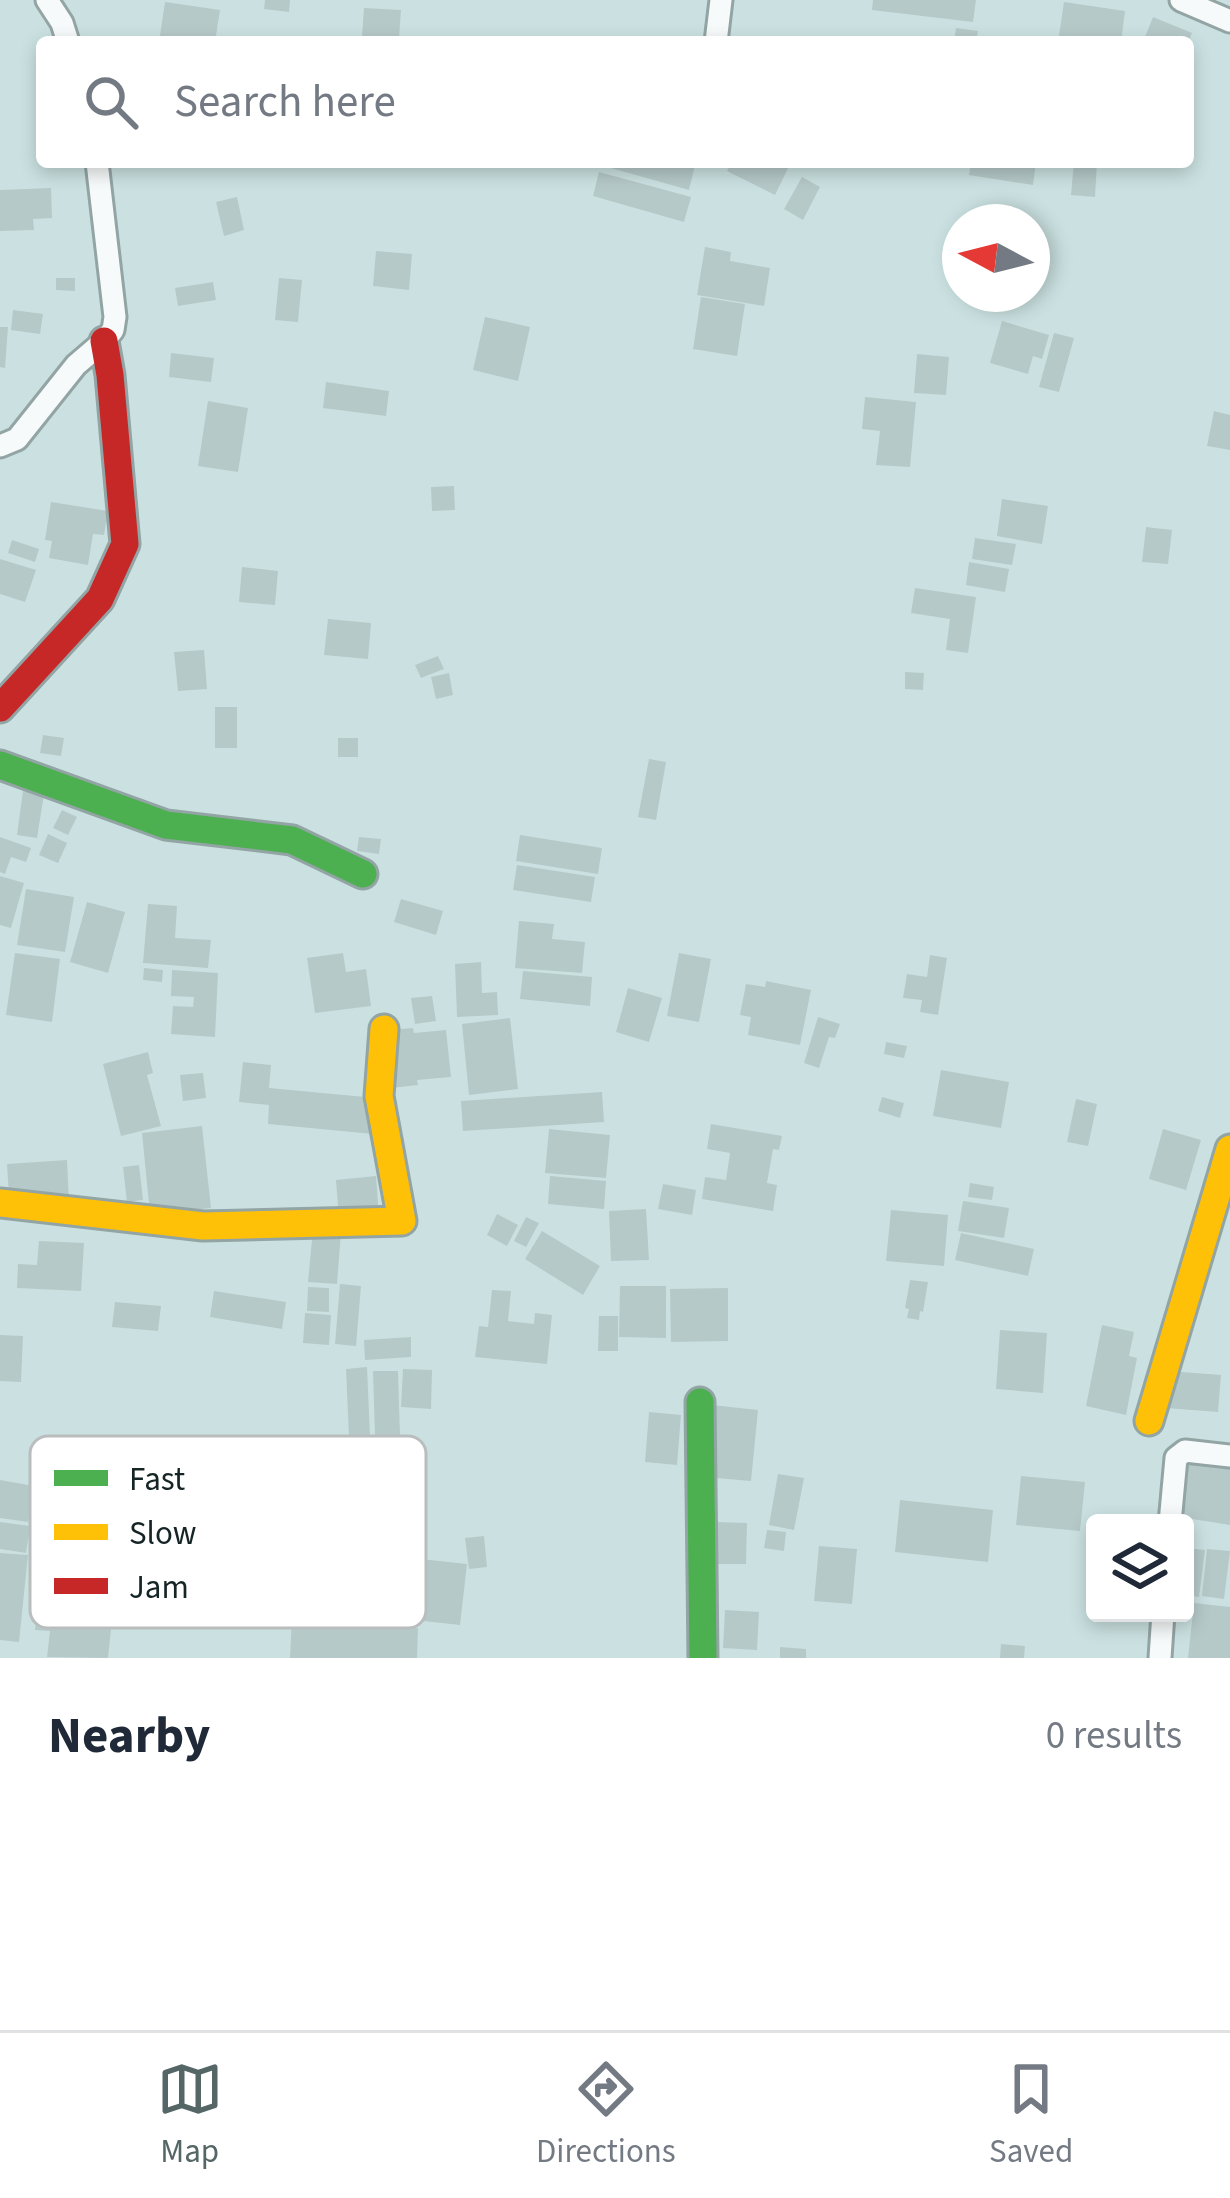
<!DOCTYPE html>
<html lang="en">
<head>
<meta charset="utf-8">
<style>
  body { margin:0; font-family:"Source Sans 3",sans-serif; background:#f2f2f3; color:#1f2937 }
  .controls { position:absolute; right:36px; bottom:36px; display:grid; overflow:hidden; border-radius:12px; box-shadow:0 6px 18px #0003 }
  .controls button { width:108px; height:108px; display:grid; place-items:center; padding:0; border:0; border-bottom:3px solid #e0e1e3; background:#fff; color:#1f2937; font:60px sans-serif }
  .compass { position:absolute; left:942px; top:204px; width:108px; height:108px; border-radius:50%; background:#fff; box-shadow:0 6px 18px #0003; rotate:277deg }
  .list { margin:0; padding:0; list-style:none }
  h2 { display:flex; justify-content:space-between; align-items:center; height:156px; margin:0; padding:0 48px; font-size:51px }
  h2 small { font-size:39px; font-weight:400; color:#747a83 }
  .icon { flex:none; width:66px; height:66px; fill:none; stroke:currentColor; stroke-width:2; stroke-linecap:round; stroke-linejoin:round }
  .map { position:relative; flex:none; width:1230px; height:1658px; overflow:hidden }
  .search { position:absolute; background:#fff; box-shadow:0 6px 18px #0003; left:36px; right:36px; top:36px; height:132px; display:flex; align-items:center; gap:30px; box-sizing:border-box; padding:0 42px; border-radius:12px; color:#747a83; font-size:45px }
  .sheet { height:372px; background:#fff }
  nav { display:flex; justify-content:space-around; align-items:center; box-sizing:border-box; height:168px; border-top:3px solid #e0e1e3; background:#fff; font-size:33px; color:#747a83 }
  nav a { display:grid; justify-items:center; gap:6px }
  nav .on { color:#556667 }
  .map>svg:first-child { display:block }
  .building { fill:#b6c9c9 }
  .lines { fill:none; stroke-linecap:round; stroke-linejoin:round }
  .street-casing { stroke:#93a4a4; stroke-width:27 }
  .fast-casing { stroke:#93a4a4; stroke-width:33 }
  .slow-casing { stroke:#93a4a4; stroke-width:33 }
  .jam-casing { stroke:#93a4a4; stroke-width:33 }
  .street { stroke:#f7fafa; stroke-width:21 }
  .fast { stroke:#4caf50; stroke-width:27 }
  .slow { stroke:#ffc107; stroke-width:27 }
  .jam { stroke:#c62828; stroke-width:27 }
  .key { fill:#fff; stroke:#b9bdbe; stroke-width:3 }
  .key-label { font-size:33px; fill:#152425 }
</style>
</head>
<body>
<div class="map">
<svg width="1230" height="1658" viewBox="0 0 1230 1658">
  <rect width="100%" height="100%" fill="#cbe1e1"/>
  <path class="building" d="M265 0H290L289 12 264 9Z
    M873 0H976L973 22 872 10Z
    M165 2 220 10 215 42H159Z
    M1064 2 1125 11 1121 42H1058Z
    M364 8 401 10 399 38 362 36Z
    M1153 17 1192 33 1188 42H1143Z
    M956 28 978 31 976 42H954Z
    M613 162H686L695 165 689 190 611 168Z
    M732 162H791L775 195 727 171Z
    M971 162H1036L1033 185 969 175Z
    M1074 162H1097L1095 197 1071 195Z
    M599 172 691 197 684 222 593 196Z
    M802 177 820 187 803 220 784 209Z
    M51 188 52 218 33 219 34 230 0 231V190Z
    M237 197 244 230 224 236 216 202Z
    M705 247 731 252 730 261 770 268 764 306 697 295Z
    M376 251 412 254 409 290 373 286Z
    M56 278H75V291L56 290Z
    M279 278 302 280 298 322 275 320Z
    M213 282 216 300 178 306 175 288Z
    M701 297 745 304 737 356 693 349Z
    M13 310 43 314 40 334 11 330Z
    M485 317 530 327 518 381 473 370Z
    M1002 321 1049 335 1042 359 1033 356 1028 374 990 363Z
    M0 327H8L5 368 0 367Z
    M1054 333 1074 338 1059 392 1039 387Z
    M171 353 214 358 211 382 169 377Z
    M917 354 949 357 946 395 914 393Z
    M326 382 389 391 386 416 323 408Z
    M865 397 916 402 910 467 876 465 880 431 862 429Z
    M208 401 248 408 238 472 198 466Z
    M1214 411 1230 415V450L1207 446Z
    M454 486 455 510 432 511 431 487Z
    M1002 499 1048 506 1042 544 997 536Z
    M51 502 108 511 104 535 93 534 88 565 49 558 52 541 45 540Z
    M1146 527 1172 530 1168 564 1142 562Z
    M975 538 1016 544 1012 565 972 559Z
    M12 540 39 549 35 562 8 553Z
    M0 559 36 570 25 602 0 594Z
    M969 562 1009 569 1005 592 966 585Z
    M242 567 278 571 275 605 239 602Z
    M915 588 976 597 968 653 946 650 950 619 911 613Z
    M328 619 371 623 368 659 324 655Z
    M204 650 207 689 178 691 174 652Z
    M438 656 444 669 421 678 415 665Z
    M905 672 924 673 923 690 905 689Z
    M449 673 453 695 436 699 431 677Z
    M215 707H237V748H215Z
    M43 735 64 738 61 756 40 753Z
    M338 738H358V757H338Z
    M649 759 666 762 656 820 638 817Z
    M23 791 44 794 37 838 17 835Z
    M62 810 77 817 68 835 53 828Z
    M48 834 67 843 58 863 39 855Z
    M520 835 602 848 598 874 516 861Z
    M0 837 31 848 26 862 11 857 5 874 0 872Z
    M359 837 381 839 379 854 357 851Z
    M517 865 595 877 591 902 513 890Z
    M0 876 24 883 11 928 0 925Z
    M26 889 74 897 65 952 17 945Z
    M401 899 443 911 436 935 394 922Z
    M87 902 125 912 108 973 70 962Z
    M148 904 177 906 175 938 211 940 208 968 143 963Z
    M519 921 554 924 552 939 585 942 582 973 515 968Z
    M15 953 60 959 52 1022 6 1015Z
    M343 953 346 972 366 969 371 1006 315 1013 307 958Z
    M679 953 711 959 699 1022 667 1016Z
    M930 955 947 958 938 1015 920 1012 922 1000 903 998 907 974 927 977Z
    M481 962 482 993 497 992 498 1015 457 1017 455 964Z
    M144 968 163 970 162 982 143 980Z
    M172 970 218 973 215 1037 171 1034 173 1006 193 1007 194 997 171 996Z
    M523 971 592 977 590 1006 520 999Z
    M766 981 811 990 800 1045 748 1035 751 1017 740 1015 746 984 765 987Z
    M628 988 662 998 649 1042 616 1032Z
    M432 996 436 1021 415 1024 411 998Z
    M818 1017 840 1024 835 1038 829 1037 819 1068 804 1063Z
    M510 1018 518 1089 469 1095 462 1024Z
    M413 1028 414 1033 446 1030 451 1077 417 1080 418 1085 391 1088 386 1030Z
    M886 1042 907 1046 904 1058 884 1054Z
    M148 1052 153 1073 147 1075 161 1126 121 1136 103 1064Z
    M243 1062 271 1065 269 1088 376 1098 373 1134 268 1124 269 1105 239 1102Z
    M941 1070 1009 1082 1001 1128 933 1116Z
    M203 1073 206 1098 183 1101 180 1075Z
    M602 1092 604 1122 463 1131 461 1101Z
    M882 1097 904 1103 900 1118 878 1111Z
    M1076 1099 1097 1104 1088 1146 1067 1142Z
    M711 1124 782 1136 779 1150 773 1149 767 1183 777 1185 773 1211 702 1199 705 1177 726 1180 730 1153 707 1149Z
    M202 1126 211 1208 150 1214 142 1133Z
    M549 1129 610 1135 606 1178 545 1173Z
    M1163 1129 1201 1140 1186 1190 1149 1179Z
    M67 1160 69 1202 9 1196 7 1164Z
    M139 1165 143 1200 127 1202 123 1167Z
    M376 1176 379 1216 339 1219 336 1180Z
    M550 1176 606 1181 604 1209 548 1204Z
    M970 1183 994 1187 992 1200 968 1197Z
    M663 1184 696 1190 692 1215 658 1209Z
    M963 1201 1009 1208 1004 1238 958 1231Z
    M646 1209 649 1260 611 1261 609 1211Z
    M891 1210 948 1215 944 1266 886 1261Z
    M497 1214 518 1225 507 1246 487 1235Z
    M526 1217 539 1223 526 1247 514 1241Z
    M313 1229 341 1232 337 1284 308 1282Z
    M542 1231 600 1266 583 1295 525 1259Z
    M961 1233 1034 1249 1028 1276 955 1260Z
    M39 1241 84 1243 81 1291 17 1288 18 1264 37 1265Z
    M910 1280 928 1282 923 1312 920 1311 919 1320 907 1318 909 1309 905 1308Z
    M340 1284 361 1286 356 1346 335 1344Z
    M620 1286H666V1338L619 1337Z
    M308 1287 329 1288V1312L307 1311Z
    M728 1288V1341L671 1342 670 1289Z
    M492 1290 511 1291 508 1321 534 1324 535 1313 552 1315 547 1364 475 1357 479 1326 488 1327Z
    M214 1291 286 1302 282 1329 210 1317Z
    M115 1302 161 1306 158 1331 112 1327Z
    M305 1313 331 1315 329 1345 303 1343Z
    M599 1316H618V1351H598Z
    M1102 1325 1134 1332 1129 1356 1137 1358 1126 1415 1086 1406Z
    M1000 1330 1047 1333 1043 1393 996 1389Z
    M0 1335 23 1336 21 1382 0 1381Z
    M411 1337V1357L365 1360 364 1340Z
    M367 1367 370 1436 349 1437 346 1369Z
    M403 1369 432 1370 431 1409 401 1407Z
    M373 1371H398L400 1436H375Z
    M1169 1371 1221 1375 1218 1412 1166 1408Z
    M712 1405 758 1410 751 1481 704 1477Z
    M649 1412 681 1415 677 1465 645 1462Z
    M1189 1461 1230 1468V1525L1180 1517Z
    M778 1474 804 1478 794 1530 769 1525Z
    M1021 1476 1085 1482 1080 1531 1016 1525Z
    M0 1480 34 1486 28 1522 0 1518Z
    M900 1500 993 1510 988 1562 895 1552Z
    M0 1522 30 1526 26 1553 0 1549Z
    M716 1522 747 1523 746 1564H715Z
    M767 1530 786 1532 784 1551 764 1548Z
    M484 1536 487 1567 469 1569 465 1538Z
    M45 1543 119 1551 108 1658 47 1657 50 1631 35 1630Z
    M819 1546 857 1549 852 1604 814 1601Z
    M1185 1548 1205 1550 1199 1597 1185 1595Z
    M1207 1549 1230 1551 1224 1599 1202 1596Z
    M347 1551 467 1564 460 1625 341 1612Z
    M0 1553 28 1555 19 1642 0 1640Z
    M1194 1603 1230 1607V1658H1188Z
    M725 1610 759 1612 757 1650 723 1648Z
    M292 1617 407 1621V1628H418L417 1658H290Z
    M1001 1644 1025 1646 1024 1658H1000Z
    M780 1647 806 1649V1658H780Z"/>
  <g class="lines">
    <defs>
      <path id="street" d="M47 0 62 23 68 42
        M1181 0 1230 21
        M716 42 721 0
        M0 446 17 439 76 365 104 341 113 330 115 317 97 162
        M1170 1523 1176 1458 1185 1451 1230 1456
        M1160 1658 1163 1613"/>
      <path id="fast" d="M0 765 166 825 292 840 363 874
        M700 1402 703 1658"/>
      <path id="slow" d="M0 1203 203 1226 402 1221 379 1096 384 1029
        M1149 1421 1230 1149"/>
      <path id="jam" d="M0 708 100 599 125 544 110 375 104 341"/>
    </defs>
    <use href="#street" class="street-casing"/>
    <use href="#fast" class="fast-casing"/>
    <use href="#slow" class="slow-casing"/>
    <use href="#jam" class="jam-casing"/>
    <use href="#street" class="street"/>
    <use href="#fast" class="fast"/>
    <use href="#slow" class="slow"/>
    <use href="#jam" class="jam"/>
  </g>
  <rect x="30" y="1436" width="396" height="192" rx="18" class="key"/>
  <rect x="54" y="1470" width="54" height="16" fill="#4caf50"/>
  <rect x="54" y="1524" width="54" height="16" fill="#ffc107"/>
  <rect x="54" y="1578" width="54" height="16" fill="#c62828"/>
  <g class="key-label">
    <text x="129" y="1490">Fast</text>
    <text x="129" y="1544">Slow</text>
    <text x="129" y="1598">Jam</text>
  </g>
</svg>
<div class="controls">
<button><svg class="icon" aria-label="layers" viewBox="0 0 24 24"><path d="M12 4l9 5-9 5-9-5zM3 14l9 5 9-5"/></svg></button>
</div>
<svg class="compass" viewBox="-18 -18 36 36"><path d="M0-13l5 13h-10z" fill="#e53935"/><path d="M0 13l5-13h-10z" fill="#747a83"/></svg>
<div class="search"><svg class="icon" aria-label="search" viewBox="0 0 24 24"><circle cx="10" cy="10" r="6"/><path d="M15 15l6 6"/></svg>Search here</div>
</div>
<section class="sheet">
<h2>Nearby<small>0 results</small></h2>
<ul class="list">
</ul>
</section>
<nav>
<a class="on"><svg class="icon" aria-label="map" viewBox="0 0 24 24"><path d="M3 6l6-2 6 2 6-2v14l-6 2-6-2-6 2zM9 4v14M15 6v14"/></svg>Map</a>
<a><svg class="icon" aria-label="directions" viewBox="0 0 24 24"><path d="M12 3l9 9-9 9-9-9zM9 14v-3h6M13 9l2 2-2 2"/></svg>Directions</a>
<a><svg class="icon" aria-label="saved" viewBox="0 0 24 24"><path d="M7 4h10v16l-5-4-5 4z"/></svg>Saved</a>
</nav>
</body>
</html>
